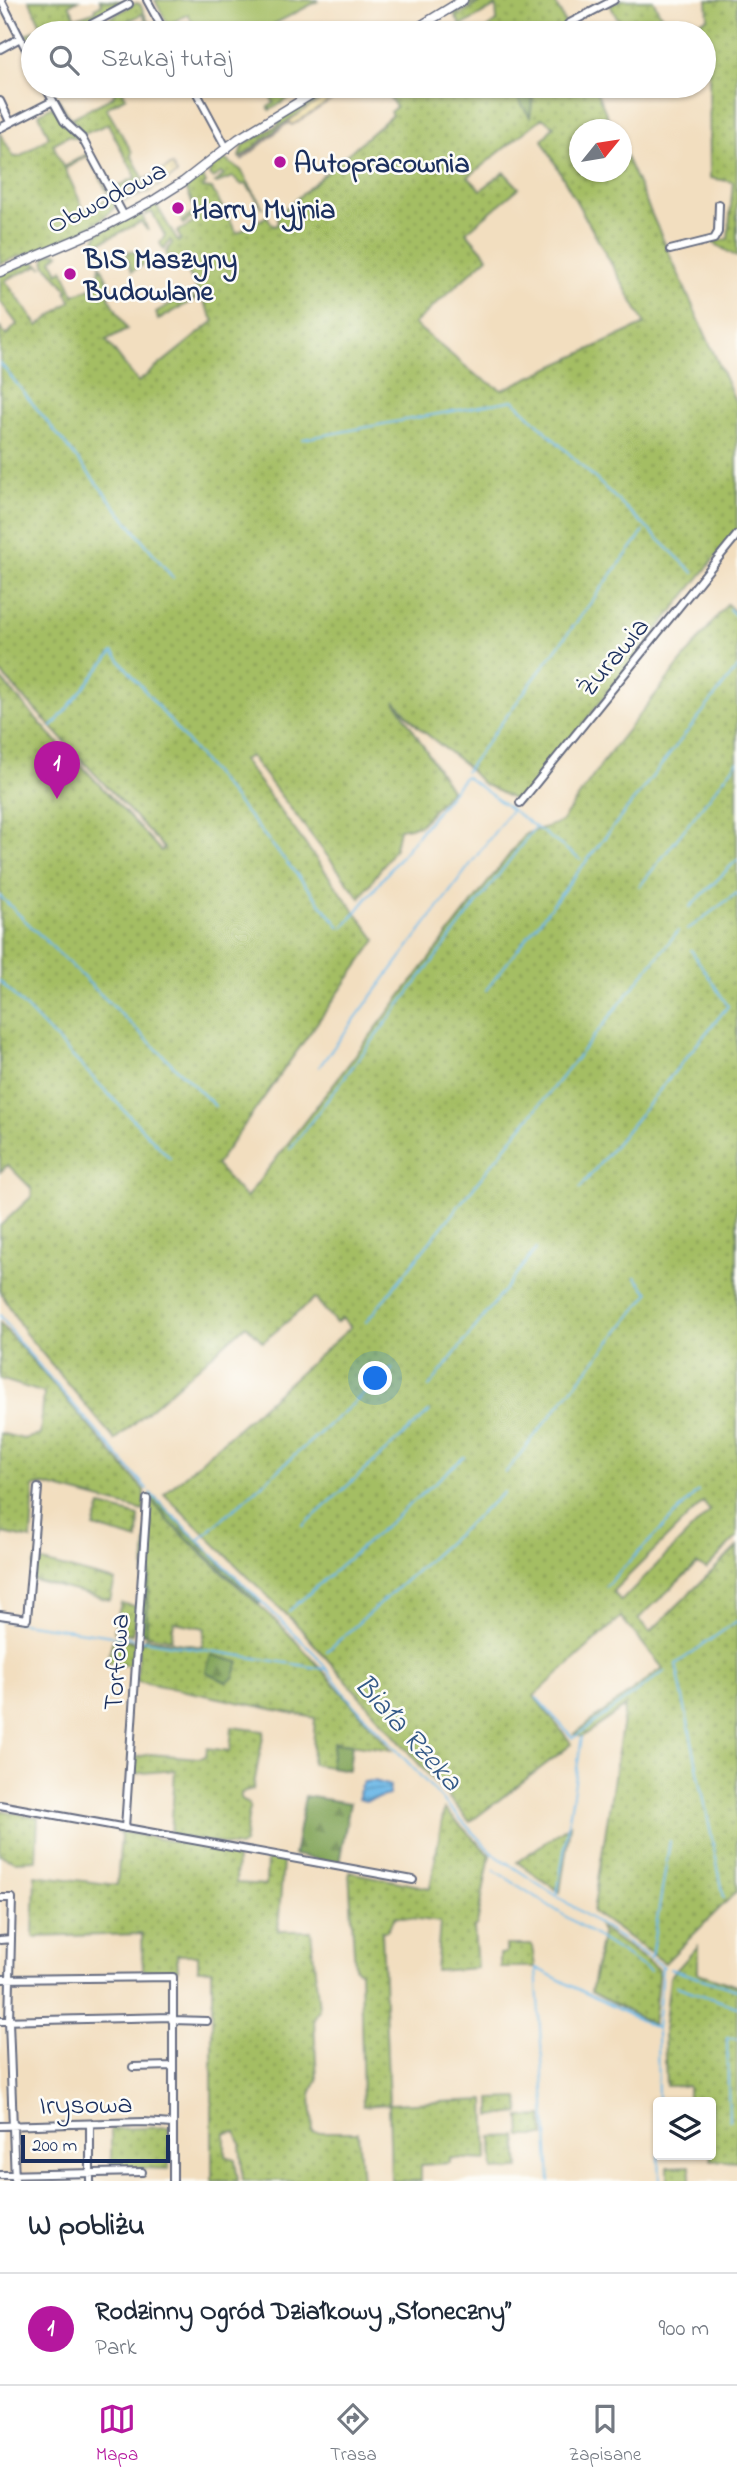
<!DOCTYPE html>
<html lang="pl">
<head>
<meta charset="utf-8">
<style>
  body { margin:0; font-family:"Indie Flower",sans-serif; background:#f2f2f3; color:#1f2937 }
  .controls { position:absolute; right:21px; bottom:21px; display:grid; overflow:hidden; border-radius:7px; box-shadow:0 2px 5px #0004 }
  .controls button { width:63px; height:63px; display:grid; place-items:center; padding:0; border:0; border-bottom:2px solid #e0e1e3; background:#fff; color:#1f2937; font:35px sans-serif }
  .compass { position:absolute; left:569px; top:119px; width:63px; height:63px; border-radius:50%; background:#fff; box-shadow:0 2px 5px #0004; rotate:60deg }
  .scale { position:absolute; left:21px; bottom:18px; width:149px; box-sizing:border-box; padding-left:7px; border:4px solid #1b2f5e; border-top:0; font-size:19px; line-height:24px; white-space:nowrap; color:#1b2f5e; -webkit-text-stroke:5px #fdfcf7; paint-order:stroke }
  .you { position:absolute; left:376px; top:1379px; width:24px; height:24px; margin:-18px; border:5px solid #fff; border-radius:50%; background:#1a73e8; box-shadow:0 0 0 10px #1a73e833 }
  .badge { display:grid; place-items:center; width:46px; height:46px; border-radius:50%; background:#b5179e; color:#fff; font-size:23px; font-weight:700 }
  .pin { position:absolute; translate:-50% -58px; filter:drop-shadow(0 2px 4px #0008) }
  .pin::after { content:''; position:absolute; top:37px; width:24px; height:21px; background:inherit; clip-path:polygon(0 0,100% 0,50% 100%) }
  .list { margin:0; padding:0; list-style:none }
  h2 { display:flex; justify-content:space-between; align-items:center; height:91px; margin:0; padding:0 28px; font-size:30px }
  h2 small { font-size:23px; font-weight:400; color:#747a83 }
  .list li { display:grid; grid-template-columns:46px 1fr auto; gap:21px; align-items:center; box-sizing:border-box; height:112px; padding:0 28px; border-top:2px solid #e0e1e3 }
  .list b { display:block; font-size:26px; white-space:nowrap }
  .list p { margin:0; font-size:23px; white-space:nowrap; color:#747a83 }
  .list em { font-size:23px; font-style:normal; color:#747a83 }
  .icon { flex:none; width:38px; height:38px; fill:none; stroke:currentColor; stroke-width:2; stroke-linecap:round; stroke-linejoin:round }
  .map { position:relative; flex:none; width:737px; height:2181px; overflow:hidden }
  .search { position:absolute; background:#fff; box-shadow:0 2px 5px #0004; left:21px; right:21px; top:21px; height:77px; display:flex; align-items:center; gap:18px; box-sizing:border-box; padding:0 24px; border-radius:38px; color:#747a83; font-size:26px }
  .sheet { height:203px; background:#fff }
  nav { display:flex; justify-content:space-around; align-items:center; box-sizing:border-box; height:98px; border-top:2px solid #e0e1e3; background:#fff; font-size:19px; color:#747a83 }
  nav a { display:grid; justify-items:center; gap:4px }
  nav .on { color:#b5179e }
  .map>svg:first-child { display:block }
  .grass { fill:url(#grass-dots); stroke:#607661; stroke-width:2; fill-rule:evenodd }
  .forest { fill:url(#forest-firs); stroke:#4f6a5c; stroke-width:2 }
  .sand { fill:url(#sand-dots); stroke:#84847e; stroke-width:2 }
  .pitch { fill:#a4be64; stroke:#607661; stroke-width:2 }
  .water { fill:url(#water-rules); stroke:#4574a3; stroke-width:2 }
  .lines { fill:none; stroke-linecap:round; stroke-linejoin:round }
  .stream { stroke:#6fbae8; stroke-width:2 }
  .minor-casing { stroke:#666c80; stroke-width:10 }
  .major-casing { stroke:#666c80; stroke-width:11 }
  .minor { stroke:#fff; stroke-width:6 }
  .major { stroke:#fff; stroke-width:8 }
  .poi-dot { fill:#b5179e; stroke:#fdfcf7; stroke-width:2.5 }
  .labels { text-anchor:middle; stroke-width:5; stroke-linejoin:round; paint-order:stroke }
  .poi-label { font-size:28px; font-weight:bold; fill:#1b2f5e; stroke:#fdfcf7; text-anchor:start }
  .street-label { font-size:28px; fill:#1b2f5e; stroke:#fdfcf7 }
  .water-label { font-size:30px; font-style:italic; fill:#345987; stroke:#fdfcf7 }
</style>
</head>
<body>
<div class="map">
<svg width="737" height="2181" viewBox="0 0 737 2181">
  <defs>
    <pattern id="grass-dots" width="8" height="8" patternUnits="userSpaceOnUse" patternTransform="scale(1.75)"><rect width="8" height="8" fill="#a4be64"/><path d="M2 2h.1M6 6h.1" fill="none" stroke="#859b56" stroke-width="1.8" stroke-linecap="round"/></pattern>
    <pattern id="forest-firs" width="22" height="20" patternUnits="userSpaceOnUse" patternTransform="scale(1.75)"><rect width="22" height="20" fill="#83a55a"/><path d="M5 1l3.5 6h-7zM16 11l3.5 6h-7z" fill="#6a874e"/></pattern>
    <pattern id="sand-dots" width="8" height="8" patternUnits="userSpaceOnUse" patternTransform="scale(1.75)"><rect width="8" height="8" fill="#eeda9e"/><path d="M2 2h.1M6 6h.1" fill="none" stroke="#ccbb8a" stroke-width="1.8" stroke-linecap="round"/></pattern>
    <pattern id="water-rules" width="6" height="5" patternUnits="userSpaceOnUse" patternTransform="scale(1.75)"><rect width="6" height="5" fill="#6fbae8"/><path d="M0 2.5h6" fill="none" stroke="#5a98bf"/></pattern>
  </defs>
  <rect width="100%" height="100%" fill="#fdfcf7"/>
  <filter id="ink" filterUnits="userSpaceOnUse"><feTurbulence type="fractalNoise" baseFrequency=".0143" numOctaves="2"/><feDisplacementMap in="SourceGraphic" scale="14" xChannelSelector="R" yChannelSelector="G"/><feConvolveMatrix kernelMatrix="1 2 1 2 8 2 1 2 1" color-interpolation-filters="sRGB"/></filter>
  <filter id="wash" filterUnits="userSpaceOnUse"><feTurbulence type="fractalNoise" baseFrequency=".00686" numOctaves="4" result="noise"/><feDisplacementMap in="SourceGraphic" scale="28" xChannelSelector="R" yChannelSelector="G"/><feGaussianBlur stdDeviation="1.57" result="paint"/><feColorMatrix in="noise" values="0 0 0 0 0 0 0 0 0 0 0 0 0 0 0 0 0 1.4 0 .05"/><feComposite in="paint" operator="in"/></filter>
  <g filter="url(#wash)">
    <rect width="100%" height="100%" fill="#f2debf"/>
    <path class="grass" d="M29 0H78L69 5 76 18 96 11 95 8 102 4 100 0 126 2 69 33H33V39L25 35 42 27Z
      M473 0H479L458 13 459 16 483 0H554L570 33H482L497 20 496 6 461 26 454 13Z
      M620 0H653L670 33H625L610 5Z
      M707 0H737V257L712 242 728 239 733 182 710 178 709 71 704 73V33H674L708 18Z
      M136 3 140 4 150 26 142 14 105 33H88L87 31Z
      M117 86H120L126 97 106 108 132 152 131 155 149 189 140 193 128 192 119 199 114 189 136 177 108 124 84 134 58 103 59 100 70 119 113 97Z
      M264 86H309L270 110 268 107 274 103Z
      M330 86H346L290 119 241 157 242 160 239 157 243 145 278 125 281 116Z
      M382 86H413L415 89 420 86H594L613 129 580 130V172H622V148L737 405V530L520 803 482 783 463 763 418 727 395 701 451 790 420 825 399 829 395 848 360 898 250 756 243 760 376 940 216 1165 246 1198 525 834 561 822 610 752 727 604 737 614V1537L706 1569 697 1564 638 1619 650 1632 737 1547V1891L665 1963 593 1912 625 1707 582 1737 574 1734 663 1668 621 1617 534 1696 572 1744 470 1822 299 1627 164 1494 351 1327 342 1318 336 1323 315 1298 263 1342 246 1325 115 1440 25 1333 0 1291V1226L32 1196 31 1188 8 1165 0 1172V678L69 755 71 754 161 851 164 848 0 672V328L6 336 17 324 0 301V275L33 261 43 268 39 265 5 280 38 326 71 301 66 292 68 290 45 264V256L55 252 59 254 52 260 58 273 63 269 74 295 98 285 100 264 113 292 108 295 127 329 106 340 138 382 214 321 185 267 176 271 166 253 172 243 170 240 164 250 160 243 165 236 152 212 146 215V208L153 203 157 206 178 242 181 239 177 232 198 220 195 216 183 224 181 221 196 212 186 188 203 177 206 183 202 188 212 189 237 233 267 216 273 226 277 225 278 215 392 115 390 112 396 107ZM542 118 554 126 542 140 645 324 502 390 476 375 414 324 488 257 466 232 519 188 504 172 481 190 468 177ZM703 1502 710 1511 621 1601 613 1591Z
      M52 106 78 139 68 136 53 144 63 167 87 154 97 172 87 156 65 169 84 210 110 198 99 175 116 206C89 236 37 249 0 264V133L14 157 21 156 49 137 39 114Z
      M224 159 241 170 263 208 246 184 242 185 233 177 217 183 215 182 224 175 221 173 212 178 209 175 210 169Z
      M137 213 142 215 148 231 141 222 99 243 104 252 95 240 98 233Z
      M129 251H130L155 258 132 271 128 260 124 259Z
      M188 294 196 299 158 320 156 312Z
      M0 1323 144 1490V1511L45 1485 34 1486 31 1539 3 1533 0 1543V1433L23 1439 40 1435 44 1393 0 1379Z
      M150 1498C186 1545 235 1581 277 1622 318 1662 353 1707 392 1750L335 1742 330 1767 312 1764 315 1718 137 1681 139 1642H144L145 1638 202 1647 205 1628 174 1622 171 1639 146 1635 152 1527 148 1512Z
      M101 1506 139 1516 138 1540 94 1527Z
      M39 1561 115 1581 110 1600 33 1580 34 1564Z
      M121 1603 138 1607 132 1634 114 1631Z
      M113 1639 135 1642 132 1666 107 1662Z
      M232 1727 264 1731 253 1790 241 1793V1798L250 1806 244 1844 239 1847 171 1835 175 1770 132 1774 133 1758 150 1754 200 1758 206 1756 207 1748 230 1751Z
      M444 1809 490 1855 477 1925 474 1928 477 1968 436 1971 440 1922 396 1916 387 1931H382L389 2104 485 2100 487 2160 450 2158V2163L421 2165V2181H391L389 2104 363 2106 360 1972 355 1968 349 1872 430 1888Z
      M0 1810 38 1817 36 1860 15 1861 0 1855Z
      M570 1825 560 1892 517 1862Z
      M117 1831 237 1853 236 1883 266 1885 267 1858 283 1861 278 1931H311L319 2009 314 2019 317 2080 311 2094 313 2132H358L362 2181H243L240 2143 236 2132 225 2133V2156L235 2159 238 2181H212V1970H198V1955H177L178 1970 143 1971 142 1934 33 1937 35 1875 117 1885 121 1836Z
      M599 1927 659 1969 653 2025 591 1992 602 1935Z
      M506 1945H532L535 1967H500V1954L506 1953Z
      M698 1946V1973L737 1986V2162L711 2160V2102H688V2086H666L664 2031 670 1977Z
      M519 2098 520 2113 491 2116V2099Z
      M543 2116 544 2136H521L520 2117Z
      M169 2127V2169L111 2167V2129Z
      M517 2136 519 2169 493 2170 492 2137Z
      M690 2166V2181H668V2167Z"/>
    <path class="forest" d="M513 86H535L530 117 516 96Z
      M151 1494 261 1602 259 1604 168 1521 150 1498Z
      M148 1512 152 1527 146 1635 140 1633Z
      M211 1655 239 1662 233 1678 226 1682 206 1672Z
      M334 1742 352 1744 349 1770 330 1767Z
      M305 1796 350 1803 339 1863 294 1855Z"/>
    <path class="sand" d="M340 91 332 100 292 125 289 123 285 125 242 160 241 158C273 134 304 105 340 91Z
      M172 165 177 174 147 193 121 202 130 197 129 194 119 198 128 194V188L140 193 148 189 142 181Z"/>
    <path class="pitch" d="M155 0H317L318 1 257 33H198L188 14 168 25Z"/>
    <path class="water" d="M374 1781 390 1786 389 1795 365 1801 359 1799 360 1787 364 1782Z"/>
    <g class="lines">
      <path class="stream" d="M0 363 173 578
        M303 439 513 400 694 573
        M729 609 737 617
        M52 727 113 652 340 927
        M465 772 644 531
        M640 886 737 762
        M0 896 215 1106
        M690 907 737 860
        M344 927 465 776 581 860
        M687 930 737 893
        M0 981 170 1158
        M486 990 737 668
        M319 1067 511 810
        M290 1149 535 827
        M580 1188 728 1006 691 950
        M0 1315 19 1342 147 1489
        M366 1322 678 931
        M429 1387 536 1249
        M505 1473 649 1293 635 1277
        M150 1493 315 1654 350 1700 492 1853 664 1967
        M303 1526 429 1412
        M199 1540 392 1369
        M606 1586 698 1491
        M289 1611 464 1457
        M0 1620 134 1639
        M141 1640 325 1669
        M327 1651 504 1492
        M537 1698 573 1738 665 1671
        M494 1870 650 1971
        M557 1895 582 1737
        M724 1897 676 1664 737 1621
        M651 1957 670 1841
        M670 1969 737 1990
        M676 1986 737 2007
        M658 2102 657 2029 662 1967
        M729 2121 727 2038 737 2039
        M659 2155 660 2181
        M550 2181 536 1968 657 2029"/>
    </g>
  </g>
  <g filter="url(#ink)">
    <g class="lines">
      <defs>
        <path id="minor" d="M1 0 33 63
          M147 0 165 33
          M568 24 614 0
          M75 33 129 4
          M0 49 20 38
          M45 86 64 121 82 138 124 216
          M193 86 227 149
          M0 101 10 122
          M0 128 53 101
          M670 250 714 239 718 232 719 204
          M520 803 737 535
          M0 1615 27 1619 38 1488
          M0 1805 413 1880
          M125 1828 147 1499
          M0 1898H12L9 2021 15 2181
          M0 1940 11 1939
          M0 1979 173 1977V2181
          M172 2020 207 2021
          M0 2021 172 2017
          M133 2067 172 2066
          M0 2126 144 2122 172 2124
          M0 2175 142 2172
          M90 2181V2124"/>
        <path id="major" d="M409 33 463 0
          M0 272 96 231 156 199 183 182 238 139 325 86"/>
      </defs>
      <use href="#minor" class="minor-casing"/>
      <use href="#major" class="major-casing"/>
      <use href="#minor" class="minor"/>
      <use href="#major" class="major"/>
    </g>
  </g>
  <g class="poi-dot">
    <circle cx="280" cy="162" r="7"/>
    <circle cx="178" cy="208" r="7"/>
    <circle cx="70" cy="274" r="7"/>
  </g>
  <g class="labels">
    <g class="poi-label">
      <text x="294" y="172">Autopracownia</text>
      <text x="192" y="218">Harry Myjnia</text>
      <text x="84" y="268">BIS Maszyny<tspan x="84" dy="32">Budowlane</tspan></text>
    </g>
    <g class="street-label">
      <text transform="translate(106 196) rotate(-27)" y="10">Obwodowa</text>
      <text transform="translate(612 656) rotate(-50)" y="10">Żurawia</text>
      <text transform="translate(115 1662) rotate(-86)" y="10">Torfowa</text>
      <text transform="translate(86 2103) rotate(-1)" y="10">Irysowa</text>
    </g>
    <g class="water-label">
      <text transform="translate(409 1732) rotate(48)" y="10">Biała Rzeka</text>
    </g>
  </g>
</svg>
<div class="controls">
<button><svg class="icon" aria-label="layers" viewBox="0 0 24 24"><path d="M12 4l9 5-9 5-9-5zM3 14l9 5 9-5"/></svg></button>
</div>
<svg class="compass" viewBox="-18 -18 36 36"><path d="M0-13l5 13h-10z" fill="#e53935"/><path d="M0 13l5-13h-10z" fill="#747a83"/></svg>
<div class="scale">200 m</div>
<div class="you"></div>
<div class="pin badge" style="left:57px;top:799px">1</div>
<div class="search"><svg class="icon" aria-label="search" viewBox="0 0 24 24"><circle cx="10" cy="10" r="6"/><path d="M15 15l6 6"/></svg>Szukaj tutaj</div>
</div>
<section class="sheet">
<h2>W pobliżu<small></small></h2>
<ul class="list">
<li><span class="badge">1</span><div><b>Rodzinny Ogród Działkowy „Słoneczny”</b><p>Park</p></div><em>900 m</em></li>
</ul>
</section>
<nav>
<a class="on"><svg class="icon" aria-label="map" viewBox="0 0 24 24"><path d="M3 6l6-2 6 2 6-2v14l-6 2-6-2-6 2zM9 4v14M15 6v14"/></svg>Mapa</a>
<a><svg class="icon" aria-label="directions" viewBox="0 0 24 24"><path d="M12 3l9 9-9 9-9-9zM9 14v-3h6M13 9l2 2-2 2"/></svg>Trasa</a>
<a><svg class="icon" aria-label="saved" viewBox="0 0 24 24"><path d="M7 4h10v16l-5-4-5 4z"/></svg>Zapisane</a>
</nav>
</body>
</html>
